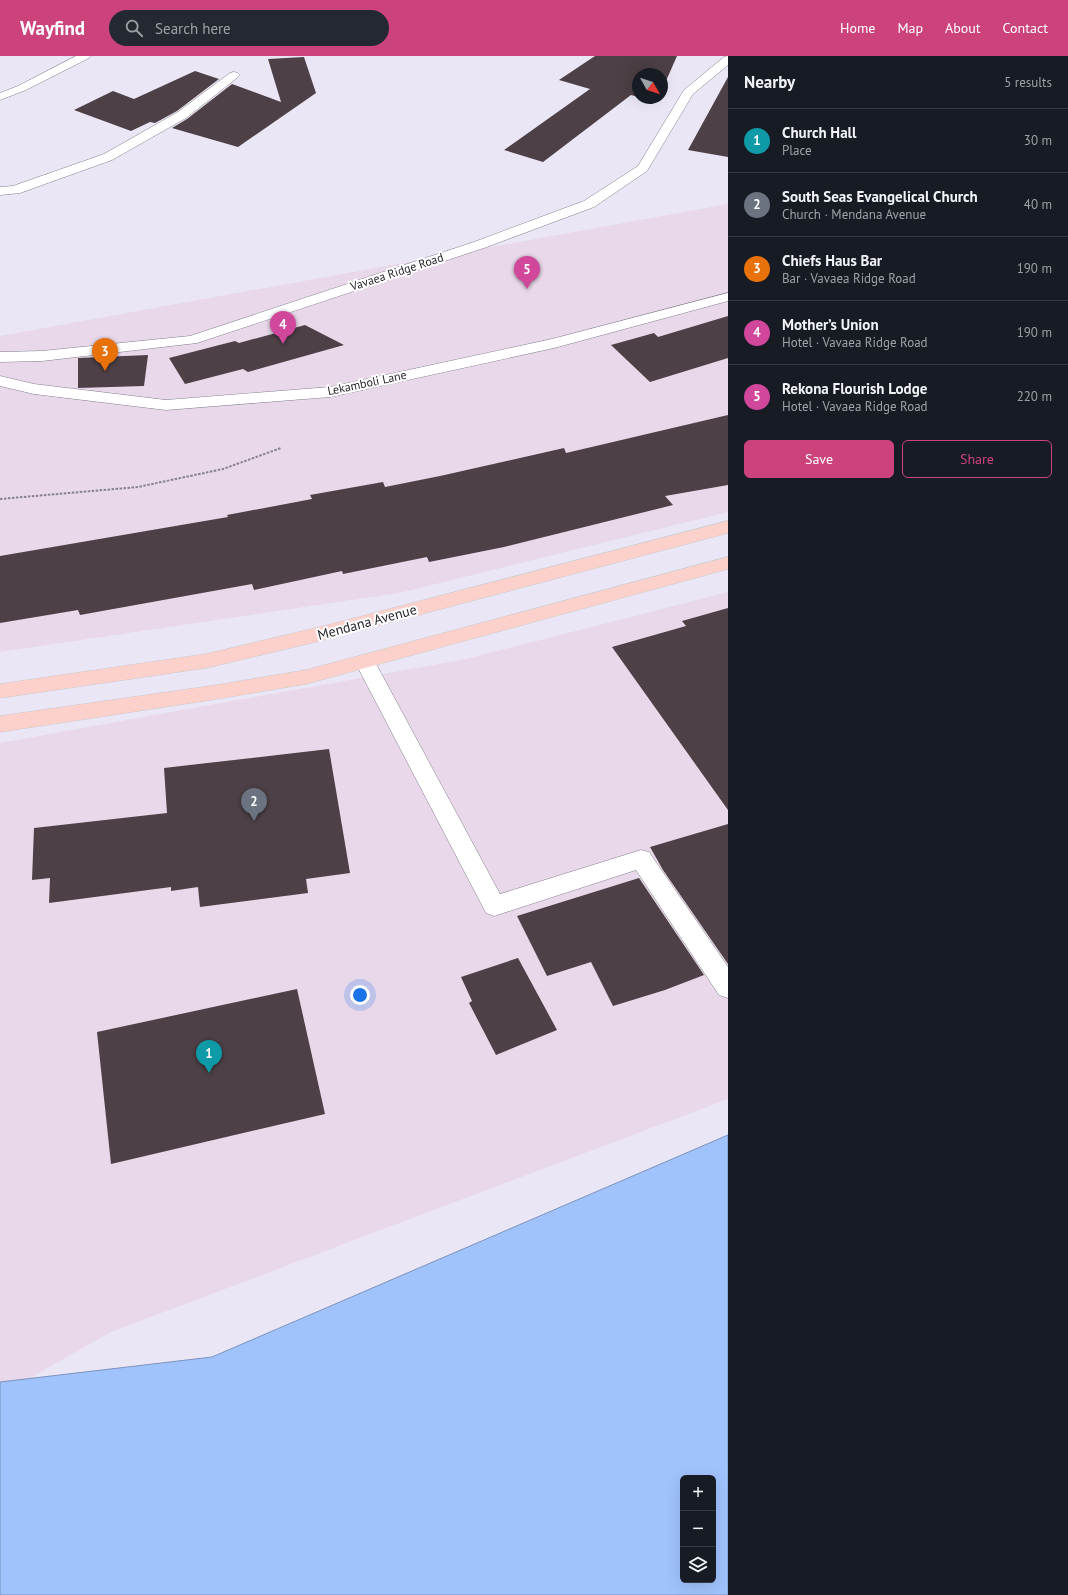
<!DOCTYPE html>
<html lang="en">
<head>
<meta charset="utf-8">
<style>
  body { margin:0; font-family:"PT Sans",sans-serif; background:#242831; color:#f1f3f6 }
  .controls { position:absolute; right:12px; bottom:12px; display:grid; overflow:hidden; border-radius:6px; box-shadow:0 4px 16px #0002 }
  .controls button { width:36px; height:36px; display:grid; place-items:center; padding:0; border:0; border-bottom:1px solid #363941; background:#171b24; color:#f1f3f6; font:20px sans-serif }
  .compass { position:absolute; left:632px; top:12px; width:36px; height:36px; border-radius:50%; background:#171b24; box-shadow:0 4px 16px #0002; rotate:129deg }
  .you { position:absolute; left:360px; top:939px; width:14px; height:14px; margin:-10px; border:3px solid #fff; border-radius:50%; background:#1a73e8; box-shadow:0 0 0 6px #1a73e833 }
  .badge { display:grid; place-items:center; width:26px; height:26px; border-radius:50%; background:#cc437c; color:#fff; font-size:13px; font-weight:700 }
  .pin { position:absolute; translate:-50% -33px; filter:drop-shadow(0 1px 2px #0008) }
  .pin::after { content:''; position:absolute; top:21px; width:14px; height:12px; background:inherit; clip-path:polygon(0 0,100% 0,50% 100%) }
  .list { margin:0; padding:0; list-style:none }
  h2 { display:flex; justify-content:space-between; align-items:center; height:52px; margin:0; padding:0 16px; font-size:17px }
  h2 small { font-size:13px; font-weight:400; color:#9ea1a6 }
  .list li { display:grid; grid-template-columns:26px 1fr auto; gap:12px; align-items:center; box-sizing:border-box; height:64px; padding:0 16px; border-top:1px solid #363941 }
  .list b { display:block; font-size:15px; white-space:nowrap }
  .list p { margin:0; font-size:13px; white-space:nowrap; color:#9ea1a6 }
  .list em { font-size:13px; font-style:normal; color:#9ea1a6 }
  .actions { display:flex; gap:8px; padding:12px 16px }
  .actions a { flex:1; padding:9px 0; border:1px solid #cc437c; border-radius:6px; text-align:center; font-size:14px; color:#cc437c }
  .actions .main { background:#cc437c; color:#fff }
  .icon { flex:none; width:22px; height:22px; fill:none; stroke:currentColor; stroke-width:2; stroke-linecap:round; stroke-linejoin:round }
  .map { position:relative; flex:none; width:728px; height:1539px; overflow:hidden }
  header { display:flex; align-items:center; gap:24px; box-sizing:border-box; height:56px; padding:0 20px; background:#cc437c; color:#fff }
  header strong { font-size:19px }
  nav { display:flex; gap:22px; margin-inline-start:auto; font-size:14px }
  .search { width:280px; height:36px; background:#242831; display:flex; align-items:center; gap:10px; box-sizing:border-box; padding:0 14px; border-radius:22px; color:#9ea1a6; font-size:15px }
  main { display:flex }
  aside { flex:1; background:#171b24 }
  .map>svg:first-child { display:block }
  .commercial { fill:#e9d8ea }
  .water { fill:#a0c3fd; stroke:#7a92bc; fill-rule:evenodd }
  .building { fill:#4d4046 }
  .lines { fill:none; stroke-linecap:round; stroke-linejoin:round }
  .minor-casing { stroke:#817e8b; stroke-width:1 }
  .major-casing { stroke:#c9c9ca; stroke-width:1 }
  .path { stroke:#85828c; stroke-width:2; stroke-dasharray:2.5 1.5; stroke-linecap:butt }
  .minor { fill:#fff; fill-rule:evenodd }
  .major { fill:#fdd1cb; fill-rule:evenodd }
  .labels { text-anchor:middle; stroke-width:4; stroke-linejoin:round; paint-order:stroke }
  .far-street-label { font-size:12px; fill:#201e24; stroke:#fff }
  .street-label { font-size:14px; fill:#201e24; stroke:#fff }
</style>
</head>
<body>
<header>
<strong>Wayfind</strong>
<div class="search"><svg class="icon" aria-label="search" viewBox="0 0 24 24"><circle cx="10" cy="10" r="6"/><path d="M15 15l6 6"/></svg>Search here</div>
<nav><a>Home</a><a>Map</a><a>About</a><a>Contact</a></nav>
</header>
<main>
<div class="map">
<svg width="728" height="1539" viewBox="0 0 728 1539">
  <rect width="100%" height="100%" fill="#eae6f5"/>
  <path class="commercial" d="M728 148V456L399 537 0 596V280Z
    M728 536V1043L111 1276 0 1339V687L466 603Z"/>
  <path class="water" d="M728 1079V1539H0V1326L212 1301ZM683 1422H713V1524H683Z"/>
  <path class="building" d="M595 0H677L662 34V18H638V41L631 39 543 106 504 94 590 33 559 24Z
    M304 1 316 37 238 91 172 72 187 63 232 28 281 46 268 3Z
    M195 15 219 23 177 55 155 67 150 66 131 75 74 54 113 35 134 43Z
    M728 21V101L688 94Z
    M728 260V302L650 326 611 289 654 277 658 281Z
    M305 269 344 289 248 316 243 313 185 328 169 302 235 285 239 287Z
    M148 299 144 330 78 332V302Z
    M728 359V429L665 440 673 449 504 491 429 506 427 501 343 518 342 515 254 534 252 528 80 559 78 554 0 567V500L228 461 227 459 312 443 310 439 383 426 385 431 440 420 564 392 566 397Z
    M728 552V754L612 591 686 570 682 565Z
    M329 693 350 817 306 823 308 837 200 851 198 831 171 835V831L49 847 50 822 32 824 34 772 167 757 164 712Z
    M728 768V908L663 814 650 791Z
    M639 822 704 919 665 934 613 950 591 906 547 920 517 860Z
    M518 902 557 974 496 999 469 947 472 945 461 921Z
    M297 933 325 1058 111 1108 97 976Z"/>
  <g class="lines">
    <defs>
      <path id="minor" d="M76 0H91L89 2 26 34 0 44V37L18 30Z
        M728 0V9L693 38 647 115 594 151 484 192 197 287 42 305 0 306V296L42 295 190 280 474 186 584 145 638 110 684 34 724 1Z
        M234 16 238 17 240 19 238 21 186 62 112 104 20 137 0 139V131L13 130 104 98 178 56 230 17Z
        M728 237V245L554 292 330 341 166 354 34 338 0 330V320L34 328 166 344 330 331 552 283Z
        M365 599 372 601 375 606 500 838 641 794 649 796 728 911V942L719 939 636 814 494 860 486 857 355 606 358 601Z"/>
      <path id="major" d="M728 465V477L324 584 206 612 0 642V628L206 598 324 570Z
        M728 501V513L306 628 217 643 0 676V660L217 629 306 614Z"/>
    </defs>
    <use href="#minor" class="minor-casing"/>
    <use href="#major" class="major-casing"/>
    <path class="path" d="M0 443 138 431 223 413 281 392"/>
    <use href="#minor" class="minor"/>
    <use href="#major" class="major"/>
  </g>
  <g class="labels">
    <g class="far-street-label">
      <text transform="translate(397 216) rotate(-18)" y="4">Vavaea Ridge Road</text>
      <text transform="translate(367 327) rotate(-12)" y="4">Lekamboli Lane</text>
    </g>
    <g class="street-label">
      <text transform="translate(367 566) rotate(-15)" y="5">Mendana Avenue</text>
    </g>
  </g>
</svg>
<div class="controls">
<button>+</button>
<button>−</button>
<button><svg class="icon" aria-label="layers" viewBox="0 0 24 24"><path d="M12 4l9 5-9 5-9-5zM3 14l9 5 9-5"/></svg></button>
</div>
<svg class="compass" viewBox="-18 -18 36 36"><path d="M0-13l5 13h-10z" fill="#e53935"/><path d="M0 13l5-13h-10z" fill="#9ea1a6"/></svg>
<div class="you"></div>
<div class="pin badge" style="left:209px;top:1017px;background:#0f9aa8">1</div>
<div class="pin badge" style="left:254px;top:765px;background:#6b7280">2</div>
<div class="pin badge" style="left:105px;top:315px;background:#e8710a">3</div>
<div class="pin badge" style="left:283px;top:288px;background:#d1479c">4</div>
<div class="pin badge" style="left:527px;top:233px;background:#d1479c">5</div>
</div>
<aside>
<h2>Nearby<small>5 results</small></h2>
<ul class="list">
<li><span class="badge" style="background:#0f9aa8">1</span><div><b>Church Hall</b><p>Place</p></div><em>30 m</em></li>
<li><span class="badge" style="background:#6b7280">2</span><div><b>South Seas Evangelical Church</b><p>Church · Mendana Avenue</p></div><em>40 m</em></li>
<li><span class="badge" style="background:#e8710a">3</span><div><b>Chiefs Haus Bar</b><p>Bar · Vavaea Ridge Road</p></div><em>190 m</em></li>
<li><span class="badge" style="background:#d1479c">4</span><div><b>Mother’s Union</b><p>Hotel · Vavaea Ridge Road</p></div><em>190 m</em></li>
<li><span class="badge" style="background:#d1479c">5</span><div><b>Rekona Flourish Lodge</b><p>Hotel · Vavaea Ridge Road</p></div><em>220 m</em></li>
</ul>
<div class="actions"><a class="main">Save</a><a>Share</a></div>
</aside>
</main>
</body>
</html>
